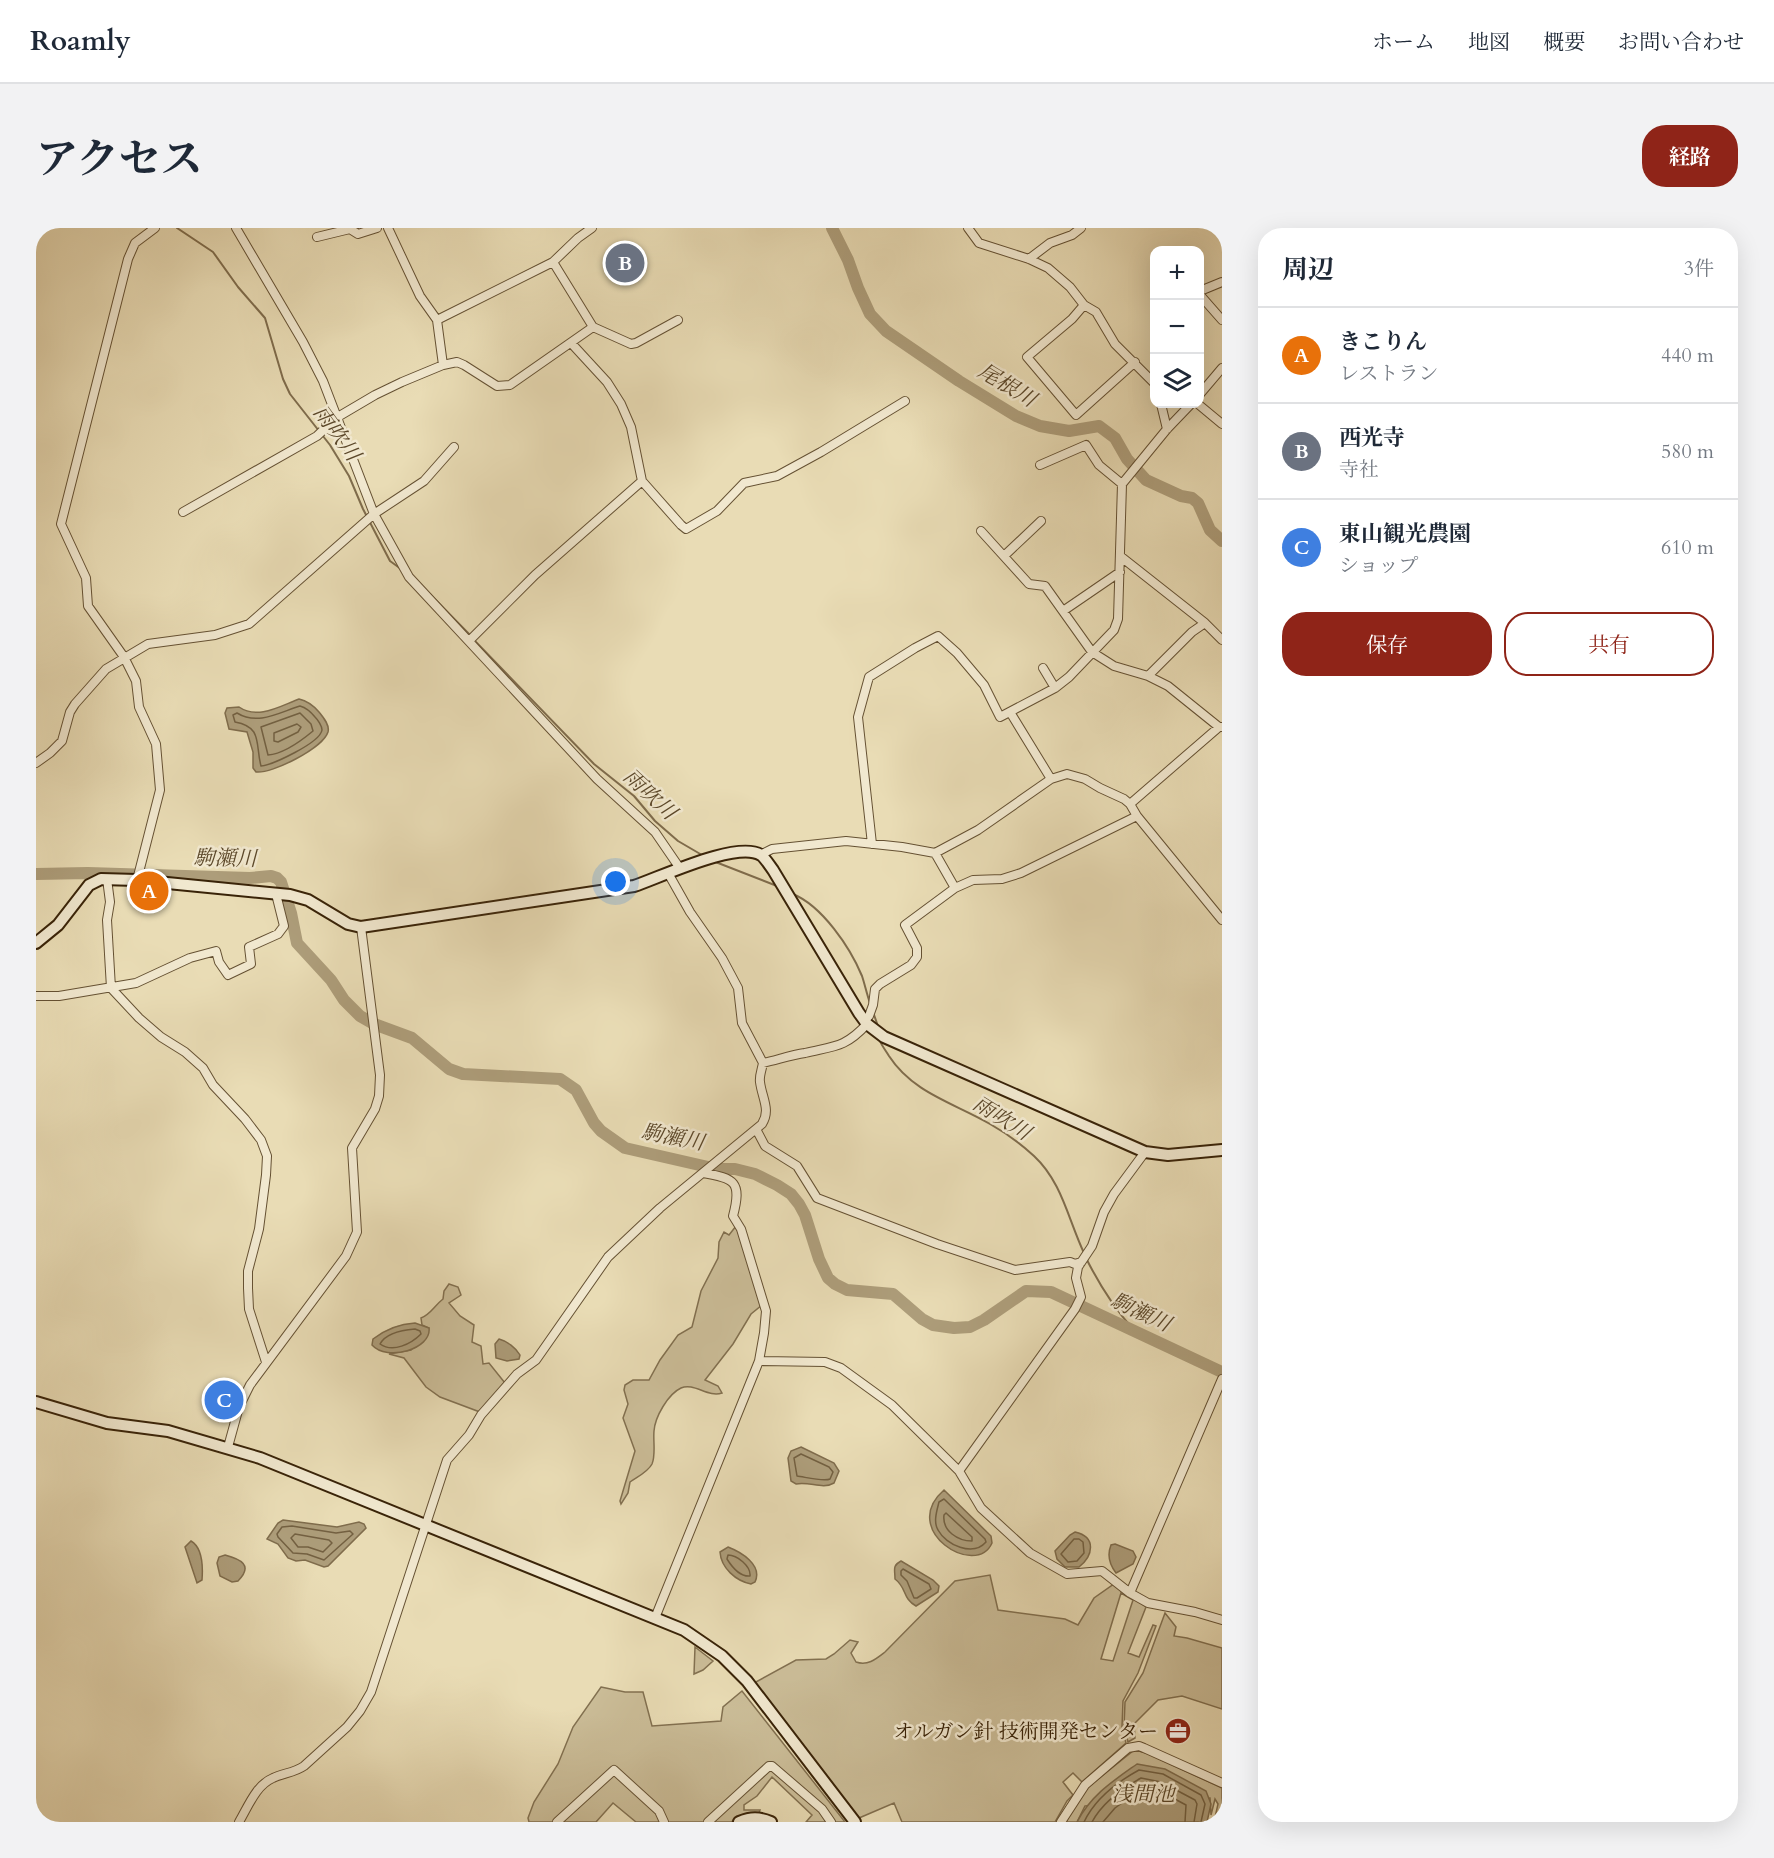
<!DOCTYPE html>
<html lang="ja">
<head>
<meta charset="utf-8">
<style>
  body { margin:0; font-family:Cardo,"Noto Serif JP",serif; background:#f2f2f3; color:#1f2937 }
  .controls { position:absolute; right:18px; top:18px; display:grid; overflow:hidden; border-radius:12px; box-shadow:0 6px 24px #0002 }
  .controls button { width:54px; height:54px; display:grid; place-items:center; padding:0; border:0; border-bottom:2px solid #e0e1e3; background:#fff; color:#1f2937; font:30px sans-serif }
  .you { position:absolute; left:580px; top:654px; width:21px; height:21px; margin:-15px; border:4px solid #fff; border-radius:50%; background:#1a73e8; box-shadow:0 0 0 9px #1a73e833 }
  .badge { display:grid; place-items:center; width:39px; height:39px; border-radius:50%; background:#8f2418; color:#fff; font-size:20px; font-weight:700 }
  .pin { position:absolute; translate:-50% -50%; border:3px solid #fff; box-shadow:0 2px 6px #0006 }
  .list { margin:0; padding:0; list-style:none }
  h2 { display:flex; justify-content:space-between; align-items:center; height:78px; margin:0; padding:0 24px; font-size:26px }
  h2 small { font-size:20px; font-weight:400; color:#747a83 }
  .list li { display:grid; grid-template-columns:39px 1fr auto; gap:18px; align-items:center; box-sizing:border-box; height:96px; padding:0 24px; border-top:2px solid #e0e1e3 }
  .list b { display:block; font-size:22px; white-space:nowrap }
  .list p { margin:0; font-size:20px; white-space:nowrap; color:#747a83 }
  .list em { font-size:20px; font-style:normal; color:#747a83 }
  .actions { display:flex; gap:12px; padding:18px 24px }
  .actions a { flex:1; padding:14px 0; border:2px solid #8f2418; border-radius:24px; text-align:center; font-size:21px; color:#8f2418 }
  .actions .main { background:#8f2418; color:#fff }
  .icon { flex:none; width:33px; height:33px; fill:none; stroke:currentColor; stroke-width:2; stroke-linecap:round; stroke-linejoin:round }
  .map { position:relative; flex:none; width:1186px; height:1594px; overflow:hidden; border-radius:24px }
  header { display:flex; align-items:center; gap:36px; box-sizing:border-box; height:84px; padding:0 30px; background:#fff; border-bottom:2px solid #e0e1e3 }
  header strong { font-size:28px }
  nav { display:flex; gap:33px; margin-inline-start:auto; font-size:21px }
  .intro { display:flex; align-items:center; justify-content:space-between; box-sizing:border-box; height:144px; padding:0 36px }
  h1 { margin:0; font-size:42px }
  .button { padding:15px 27px; border-radius:24px; background:#8f2418; color:#fff; font-size:21px; font-weight:700 }
  main { display:flex; gap:36px; padding:0 36px }
  aside { flex:1; background:#fff; border-radius:24px; box-shadow:0 6px 24px #0002 }
  .map>svg:first-child { display:block }
  .green { fill:#cbbd98; stroke:#827050; stroke-width:1.5; fill-rule:evenodd }
  .water { fill:#ad9d7a; stroke:#7f6c4c; stroke-width:1.5 }
  .lines { fill:none; stroke-linecap:round; stroke-linejoin:round }
  .shore { stroke:#736041; stroke-width:1.5 }
  .stream { stroke:#7f6c4c; stroke-width:2 }
  .river { stroke:#ad9d7a; stroke-width:12 }
  .street-casing { stroke:#655133; stroke-width:10 }
  .secondary-casing { stroke:#392308; stroke-width:14 }
  .street { stroke:#f1e8cf; stroke-width:8 }
  .secondary { stroke:#f1e8cf; stroke-width:10 }
  .labels { text-anchor:middle; stroke-width:5; stroke-linejoin:round; paint-order:stroke }
  .poi-label { font-size:20px; fill:#392308; stroke:#f1e8cf; text-anchor:end }
  .water-label { font-size:21px; font-style:italic; fill:#5c482a; stroke:#f1e8cf }
</style>
</head>
<body>
<header>
<strong>Roamly</strong>
<nav><a>ホーム</a><a>地図</a><a>概要</a><a>お問い合わせ</a></nav>
</header>
<div class="intro"><h1>アクセス</h1><a class="button">経路</a></div>
<main>
<div class="map">
<svg width="1186" height="1594" viewBox="0 0 1186 1594">
  <rect width="100%" height="100%" fill="#e9dcb5"/>
  <filter id="stains"><feTurbulence type="fractalNoise" baseFrequency=".00333" numOctaves="4"/><feColorMatrix values="0 0 0 0 .2 0 0 0 0 .09 0 0 0 0 .02 0 0 0 .5 -.17"/></filter>
  <radialGradient id="worn" r=".72"><stop offset=".6" stop-color="#630" stop-opacity="0"/><stop offset="1" stop-color="#630" stop-opacity=".3"/></radialGradient>
  <path class="green" d="M700 998 726 1077 715 1086 697 1116 669 1152 682 1158 686 1165C672 1170 658 1154 645 1160 632 1166 619 1189 618 1203 617 1213 620 1227 616 1236 612 1244 601 1249 594 1254L592 1265 585 1276 584 1273 599 1223 587 1190 592 1176 588 1162 589 1157 597 1152H613L624 1132 642 1107 656 1099 665 1063 682 1030 683 1014 688 1004 693 1007Z
    M413 1056 422 1059 425 1067 413 1075 424 1088 438 1097 436 1114 445 1118 447 1136 453 1135 469 1155 444 1184 404 1169 390 1159 368 1130 353 1126 375 1122 393 1100 386 1097 385 1090C395 1086 398 1078 407 1071L408 1063Z
    M954 1347 962 1382 1029 1391 1042 1397 1058 1370 1078 1356 1110 1379 1092 1425 1103 1429 1117 1397 1120 1398 1102 1445 1087 1473 1086 1499 1090 1515 1046 1554 1037 1545 1027 1554 1037 1567 1031 1573 1019 1594H866L858 1575 823 1590 718 1455 760 1432 790 1431 798 1426 814 1412 822 1414 815 1425 820 1434C832 1438 840 1431 849 1424L919 1353ZM1085 1365 1097 1372 1077 1433 1065 1431Z
    M1129 1385 1140 1399 1138 1408 1151 1410 1186 1420V1481L1146 1468 1122 1472 1098 1496 1099 1510 1092 1514 1088 1499 1089 1474 1107 1445Z
    M659 1419 677 1433 667 1442 658 1446Z
    M565 1459 589 1464H607L616 1498 685 1493 687 1479 706 1463 809 1594H770L776 1587 736 1549 721 1568 708 1577V1582H724L723 1585 703 1590 695 1594H600L577 1575 560 1594H493L492 1590 498 1574 522 1536 537 1499Z
    M1097 1523H1103L1113 1526 1186 1560V1594H1178L1182 1576 1179 1571 1175 1587 1174 1570 1049 1578 1041 1594H1030L1037 1578 1052 1559Z"/>
  <path class="water" d="M263 471C272 473 277 477 283 484 287 489 294 497 292 504 287 520 236 546 220 544L217 540V524L211 504 193 501 189 485 191 480 203 479C222 492 244 478 263 471Z
    M379 1095 393 1100C396 1121 351 1134 336 1117L337 1111C350 1101 362 1096 379 1095Z
    M463 1111C471 1113 480 1120 484 1127L483 1131 471 1133 460 1130 459 1116Z
    M765 1219 798 1235 803 1243 798 1255C786 1262 774 1253 760 1256L755 1253 752 1230 755 1223Z
    M908 1262 955 1308 956 1315C940 1351 862 1302 908 1262Z
    M247 1292 301 1299 323 1294 328 1296 330 1300 292 1338 288 1339 269 1332 260 1333 252 1330 242 1316 231 1311 242 1295Z
    M1039 1304C1061 1309 1057 1328 1043 1339H1029L1021 1331 1019 1323 1034 1307Z
    M155 1313C167 1320 167 1339 166 1352L161 1355 149 1319Z
    M1079 1316 1097 1323 1100 1329 1097 1336 1080 1345C1073 1336 1071 1327 1075 1317Z
    M692 1319C705 1324 727 1337 719 1354L715 1356C700 1353 685 1340 684 1324Z
    M189 1327C204 1331 218 1337 202 1353L196 1354 184 1348 181 1335 183 1329Z
    M865 1333 897 1352 903 1358 902 1364 880 1378C866 1370 871 1360 859 1351 859 1341 856 1338 865 1333Z
    M1101 1536 1129 1541 1170 1563 1175 1576 1171 1594H1041C1055 1567 1077 1553 1101 1536Z"/>
  <g class="lines">
    <path class="shore" d="M264 478C271 480 275 484 279 489 282 492 286 498 286 502 284 515 236 537 225 538 219 516 227 499 199 494L197 487 201 485C222 498 244 484 264 478Z
      M264 485 275 496 277 503C265 513 247 526 232 527L225 499Z
      M261 496 265 499 262 504 242 514 238 513V505Z
      M379 1101 384 1103 385 1106C375 1116 357 1125 344 1116 350 1105 366 1102 379 1101Z
      M765 1226 793 1239 797 1244 794 1251C788 1254 769 1249 761 1248L758 1230Z
      M908 1271 949 1311 950 1314C937 1329 910 1317 902 1302 897 1294 901 1282 903 1274Z
      M910 1285 936 1309V1313C922 1313 906 1303 908 1287Z
      M256 1298 300 1305 314 1303 317 1306 288 1332 271 1326 257 1325 242 1309 241 1306 246 1299Z
      M259 1306 293 1312 296 1315 287 1324 272 1319H262L255 1310Z
      M1038 1311H1043L1047 1314 1048 1325 1041 1333 1032 1334 1025 1326Z
      M692 1327C701 1327 715 1338 714 1348 704 1349 696 1339 691 1331Z
      M867 1341 893 1356 895 1361 881 1370H878L871 1353 865 1347V1343Z
      M1048 1594C1059 1571 1081 1554 1103 1542L1127 1546 1165 1567 1169 1576 1165 1594
      M1056 1594C1066 1575 1087 1560 1105 1550L1125 1554 1159 1572 1161 1576 1158 1594
      M1067 1594 1079 1580 1107 1560 1122 1562 1150 1577 1149 1594"/>
    <path class="stream" d="M141 0 177 24 202 59 229 90 247 151 254 166 294 217 313 248 327 281 354 333 365 341
      M382 354 434 407
      M438 412 558 536 598 568 619 593 642 613 666 627
      M677 633 741 658
      M0 648 1 646
      M757 666C786 678 814 719 826 748 829 757 831 767 834 775
      M837 784 843 801
      M844 813C846 818 850 823 853 828 877 865 918 875 954 896 970 905 985 916 998 928 1026 954 1032 991 1048 1025
      M1050 1030C1063 1056 1078 1080 1097 1101"/>
    <path class="river" d="M796 0 812 32 822 60 834 86 850 103 923 153 980 188 1004 198 1033 203 1063 198 1079 210 1091 231 1110 252 1145 268 1156 270 1162 275 1174 302 1186 313
      M0 646 52 645 214 650 235 648 241 650 245 654 255 685 261 715 295 752 308 772 324 788 338 796 376 810 413 841 427 846 524 851 540 862 558 895 565 903 589 920 681 941H699L719 946 741 957 755 966 763 976 769 987 783 1031 792 1050 799 1056 811 1062 857 1066 886 1091 897 1097 918 1100 934 1099 948 1092 990 1063 1015 1064 1186 1144"/>
    <defs>
      <path id="street" d="M200 0 267 114 287 153 338 286 373 349 561 551 619 604 643 639
        M352 0 384 68 401 92 407 137
        M932 0 943 15 993 31 1012 40 1034 59 1048 77 1060 84 1079 116 1118 155
        M281 9 314 1 322 6 341 0
        M993 31 1014 15 1036 7 1045 0
        M1164 63 1186 54
        M1164 67 1186 92
        M1048 77 1036 91 991 129 1040 187 1099 134
        M401 92 517 34 542 10 556 0
        M557 99 595 116 600 115 642 92
        M536 116 571 154 585 176 595 199 606 253 645 297 650 301 681 283 708 255 741 248 785 224 869 173
        M1164 166 1186 140
        M1125 176 1131 201
        M1162 176 1186 196
        M1004 237 1050 217 1063 237 1086 256
        M147 284 281 208 300 190 339 167 366 154 407 137 421 134 428 137 461 158 474 157 557 99 517 34
        M945 303 993 356 1009 358 1056 424 1078 438 1112 448 1132 458 1183 499
        M968 328 1005 293
        M1084 328 1169 395 1186 412
        M1027 383 1084 344
        M434 412 499 347 606 253
        M1007 440 1019 460
        M1112 448 1156 404 1169 395
        M974 484 1015 551
        M0 535 14 525 26 513 34 484 39 476 70 441 112 416 179 407 213 396 338 286 388 253 418 219
        M1094 576 1183 499H1186
        M836 616 822 489 833 449 879 420 902 408 921 425 948 457 964 489 1019 460 1033 449 1078 402 1082 391 1086 256 1131 201 1155 176
        M899 625 919 660
        M724 627 736 621 810 613 866 619 899 625 942 602 1015 551 1031 546 1049 551 1064 560 1088 571 1094 576 1101 588 1186 692
        M71 651 74 674 71 692 75 760 103 790 125 809 149 824 167 840 177 857 209 891 225 912 231 928 230 947 223 1001 212 1043V1060L213 1081 230 1134
        M101 652 124 562 120 516 103 479 100 453 88 429 52 378 50 350 25 296 92 31 99 15 119 0
        M0 768H23L100 755 154 730 180 723 183 734 192 747 215 736 213 719 242 706 248 698 240 666
        M828 793 833 788 837 777 839 761 844 756 875 737 881 729V720L869 697 919 660 937 652 966 651 985 645 1101 588
        M727 835C741 832 755 827 769 825 798 818 809 820 831 796
        M720 901 729 918 761 938 781 970 901 1016 979 1042 1034 1034 1039 1036 1045 1034
        M723 1133 789 1134 805 1140 856 1177 923 1243 945 1280 994 1325 1031 1346 1066 1343 1094 1365 1112 1375 1159 1384 1186 1392
        M192 1219 203 1179 214 1157 310 1028 321 1004 316 920 339 881 343 868 344 847 325 699
        M923 1243 1039 1081 1045 1069 1040 1050 1042 1039 1056 1018 1068 984 1078 966 1109 924
        M1094 1365 1186 1151
        M619 1390 723 1133 728 1105 730 1083 705 1001 697 988C706 954 699 950 667 945
        M203 1594C212 1579 220 1557 237 1550 247 1545 258 1545 268 1538L311 1499 324 1483 335 1464 411 1232 433 1207 445 1187 481 1146 500 1132 572 1029 624 980 726 896C735 882 726 870 724 854 723 848 726 841 727 835L706 795 702 760 686 730 654 684 632 645
        M521 1594 578 1542 623 1583 628 1594
        M672 1594 733 1538H736L786 1581 795 1594
        M1025 1594 1049 1557 1092 1520 1103 1518 1108 1520 1186 1555"/>
      <path id="secondary" d="M0 715 22 697 53 657 65 651 101 652 254 667 272 672 312 696 325 699 598 658C623 650 701 612 725 627 729 630 734 638 737 642L823 785 831 796 848 809 1109 924 1132 927 1186 922
        M0 1174 71 1195 132 1203 224 1230 648 1402 686 1428 711 1453 819 1594
        M703 1594C715 1589 723 1589 735 1594"/>
    </defs>
    <use href="#street" class="street-casing"/>
    <use href="#secondary" class="secondary-casing"/>
    <use href="#street" class="street"/>
    <use href="#secondary" class="secondary"/>
  </g>
  <defs>
    <symbol id="office-disc" viewBox="-11 -11 22 22"><circle r="9.5" fill="#8f2418" stroke="#f1e8cf"/><path d="M-6-3h4V-5.5h4V-3h4V5H-6ZM-1-4.5V-3h2v-1.5ZM-6 0V1H6V0Z" fill="#fff"/></symbol>
  </defs>
  <g fill-rule="evenodd">
    <use href="#office-disc" x="1127" y="1488" width="30" height="30"/>
  </g>
  <g class="labels">
    <g class="poi-label">
      <text x="1122" y="1510">オルガン針 技術開発センター</text>
    </g>
    <g class="water-label">
      <text transform="translate(971 157) rotate(31)" y="7">尾根川</text>
      <text transform="translate(301 205) rotate(54)" y="7">雨吹川</text>
      <text transform="translate(614 566) rotate(43)" y="7">雨吹川</text>
      <text transform="translate(189 630) rotate(1)" y="7">駒瀬川</text>
      <text transform="translate(966 890) rotate(32)" y="7">雨吹川</text>
      <text transform="translate(637 909) rotate(11)" y="7">駒瀬川</text>
      <text transform="translate(1105 1084) rotate(25)" y="7">駒瀬川</text>
      <text x="1107" y="1573">浅間池</text>
    </g>
  </g>
  <rect width="100%" height="100%" filter="url(#stains)"/>
  <rect width="100%" height="100%" fill="url(#worn)"/>
</svg>
<div class="controls">
<button>+</button>
<button>−</button>
<button><svg class="icon" aria-label="layers" viewBox="0 0 24 24"><path d="M12 4l9 5-9 5-9-5zM3 14l9 5 9-5"/></svg></button>
</div>
<div class="you"></div>
<div class="pin badge" style="left:113px;top:663px;background:#e8710a">A</div>
<div class="pin badge" style="left:589px;top:35px;background:#6b7280">B</div>
<div class="pin badge" style="left:188px;top:1172px;background:#3f7fe0">C</div>
</div>
<aside>
<h2>周辺<small>3件</small></h2>
<ul class="list">
<li><span class="badge" style="background:#e8710a">A</span><div><b>きこりん</b><p>レストラン</p></div><em>440 m</em></li>
<li><span class="badge" style="background:#6b7280">B</span><div><b>西光寺</b><p>寺社</p></div><em>580 m</em></li>
<li><span class="badge" style="background:#3f7fe0">C</span><div><b>東山観光農園</b><p>ショップ</p></div><em>610 m</em></li>
</ul>
<div class="actions"><a class="main">保存</a><a>共有</a></div>
</aside>
</main>
</body>
</html>
